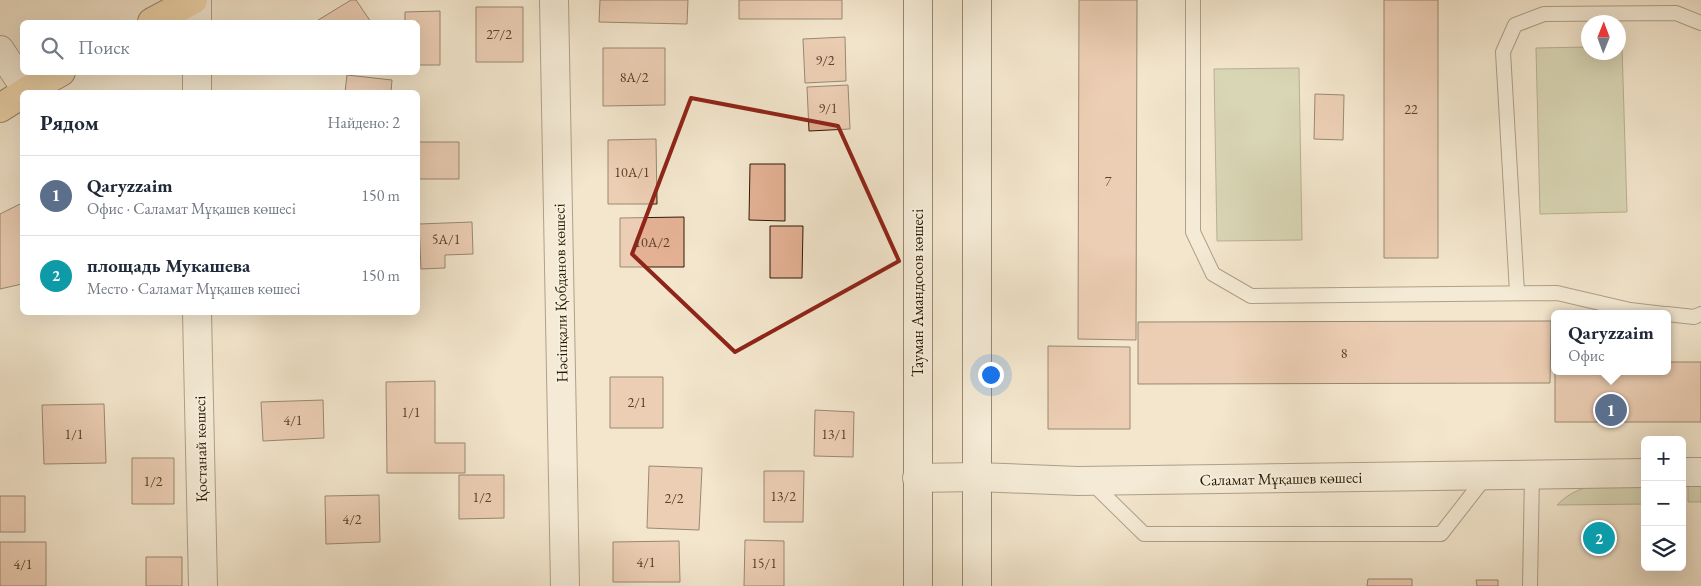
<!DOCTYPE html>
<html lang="ru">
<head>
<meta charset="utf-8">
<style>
  body { margin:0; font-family:"EB Garamond",serif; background:#f2f2f3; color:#1f2937 }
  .controls { position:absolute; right:15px; bottom:15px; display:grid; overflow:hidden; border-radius:8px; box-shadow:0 5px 20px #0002 }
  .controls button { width:45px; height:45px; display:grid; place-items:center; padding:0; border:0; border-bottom:1px solid #e0e1e3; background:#fff; color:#1f2937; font:25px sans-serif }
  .compass { position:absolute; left:1581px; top:15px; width:45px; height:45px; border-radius:50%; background:#fff; box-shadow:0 5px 20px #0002; rotate:1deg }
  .you { position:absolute; left:990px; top:374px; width:18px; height:18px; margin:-12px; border:4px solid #fff; border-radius:50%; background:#1a73e8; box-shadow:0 0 0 8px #1a73e833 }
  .badge { display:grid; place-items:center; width:32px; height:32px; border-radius:50%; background:#8f2418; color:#fff; font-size:16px; font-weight:700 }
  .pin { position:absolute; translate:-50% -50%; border:2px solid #fff; box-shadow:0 1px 5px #0006 }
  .popup { position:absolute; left:1551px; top:310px; width:120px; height:65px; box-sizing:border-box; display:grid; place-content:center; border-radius:8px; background:#fff; filter:drop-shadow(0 1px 4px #0005); font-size:16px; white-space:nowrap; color:#747a83 }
  .popup b { font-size:19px; color:#1f2937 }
  .popup::after { content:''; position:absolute; left:50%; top:100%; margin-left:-10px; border:10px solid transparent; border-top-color:#fff }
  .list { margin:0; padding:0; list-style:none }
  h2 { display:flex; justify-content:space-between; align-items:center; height:65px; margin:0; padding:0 20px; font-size:21px }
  h2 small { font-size:16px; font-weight:400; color:#747a83 }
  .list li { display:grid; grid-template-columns:32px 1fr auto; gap:15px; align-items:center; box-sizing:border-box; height:80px; padding:0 20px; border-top:1px solid #e0e1e3 }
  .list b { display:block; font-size:19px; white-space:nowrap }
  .list p { margin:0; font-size:16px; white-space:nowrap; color:#747a83 }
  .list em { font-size:16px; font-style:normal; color:#747a83 }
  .icon { flex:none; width:28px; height:28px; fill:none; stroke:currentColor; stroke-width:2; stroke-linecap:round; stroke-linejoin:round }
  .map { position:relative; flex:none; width:1701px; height:586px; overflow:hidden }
  .search { position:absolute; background:#fff; box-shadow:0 5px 20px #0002; left:20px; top:20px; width:400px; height:55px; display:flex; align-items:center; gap:12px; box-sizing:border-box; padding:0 18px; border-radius:8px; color:#747a83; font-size:19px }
  .panel { position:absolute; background:#fff; box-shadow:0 5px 20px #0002; left:20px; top:90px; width:400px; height:225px; border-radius:8px }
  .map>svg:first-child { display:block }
  .green { fill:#bbc498; stroke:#736f4c }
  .building { fill:#e4b195; stroke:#2b1a01 }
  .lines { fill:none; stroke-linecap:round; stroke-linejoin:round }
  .service-casing { stroke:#5d4d34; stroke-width:16 }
  .minor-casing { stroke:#5d4d34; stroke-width:30 }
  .secondary-casing { stroke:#2b1a01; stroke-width:30 }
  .primary-casing { stroke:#2b1a01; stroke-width:30 }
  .service { stroke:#f7efde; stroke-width:14 }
  .minor { stroke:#f7efde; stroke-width:28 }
  .secondary { stroke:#f7efde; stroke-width:28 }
  .primary { stroke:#eac386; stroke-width:28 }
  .marked { fill:none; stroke:#8f2418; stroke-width:4; stroke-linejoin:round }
  .labels { text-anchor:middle; stroke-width:4; stroke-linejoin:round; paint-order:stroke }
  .number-label { font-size:14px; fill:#594026 }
  .street-label { font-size:16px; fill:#2b1a01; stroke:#f7efde }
</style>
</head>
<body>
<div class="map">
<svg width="1701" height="586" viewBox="0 0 1701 586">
  <rect width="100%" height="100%" fill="#f3e6cd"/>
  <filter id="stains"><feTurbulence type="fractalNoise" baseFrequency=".004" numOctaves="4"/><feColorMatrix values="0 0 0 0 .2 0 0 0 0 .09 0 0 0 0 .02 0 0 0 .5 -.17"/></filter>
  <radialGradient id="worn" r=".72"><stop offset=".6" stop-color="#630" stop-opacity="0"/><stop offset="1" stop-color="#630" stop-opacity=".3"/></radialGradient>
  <path class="green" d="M1619 46H1622L1627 212 1540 214 1536 48 1588 47V52H1618Z
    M1299 68 1302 240 1217 241 1214 69Z
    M1688 482H1701V502H1688Z
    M1645 483V504L1557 505C1581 480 1612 484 1645 483Z"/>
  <path class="building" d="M351 0H356L371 22H315Z
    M600 0H688L687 24 599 22Z
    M739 0H842V19H739Z
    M1079 0H1137L1136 340 1078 339Z
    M1384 0H1438V258H1384Z
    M476 7H523V62H476Z
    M440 11V65H418V22H405V12Z
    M845 37 846 81 805 83 803 39Z
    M603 48H665V105L603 106Z
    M347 75 392 80 391 92H345Z
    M848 85 850 129 809 131 807 87Z
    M1315 94 1344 95 1343 140 1314 139Z
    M656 139 657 204H608V140Z
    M418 142H459V179H418Z
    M750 164H785V221L749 220Z
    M22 203V284L0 289V214Z
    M684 217V267H620V218Z
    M472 222 473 254 445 255V268L421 269 419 224Z
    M770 226H803L802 278H770Z
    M1551 321 1550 383 1138 384V322Z
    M1048 346 1130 347V429H1048Z
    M1667 362H1701V422H1555V363V371H1667Z
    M610 377H663V428H610Z
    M435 381V443H465V473H387L386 382Z
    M323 400 324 438 263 441 261 402Z
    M104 404 106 463 44 464 42 405Z
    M815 410 854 412 853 457 814 456Z
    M132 458H174V504H132Z
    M649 466 702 468 699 530 647 528Z
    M764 471H804L803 522H764Z
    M459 475H504V518L459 519Z
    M379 495 380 542 326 544 325 496Z
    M0 496H25V532H0Z
    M745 540 784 541V586H744Z
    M679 541 680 582H613V542Z
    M0 542H46V586H0Z
    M146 557H182V586H146Z
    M1368 579H1412V586H1367Z
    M1476 580H1498V586H1477Z"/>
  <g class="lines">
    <defs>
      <path id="service" d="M1193 0V232L1213 274 1251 296 1557 293 1630 310 1664 314
        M1517 292 1503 52 1515 25 1544 14 1676 13 1701 23
        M1667 314 1694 317 1701 314
        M1091 482 1144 534H1441L1487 475
        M1530 586 1532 475"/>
      <path id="minor" d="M197 0V22
        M554 0 565 586
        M0 50 27 91
        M197 72V92
        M197 312 203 586
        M1682 472H1701
        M917 478 977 477 1078 481 1645 473"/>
      <path id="secondary" d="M918 0V586
        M977 0V586"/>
      <path id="primary" d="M152 22 193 0
        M25 92 61 72
        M0 108 22 94"/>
    </defs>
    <use href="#service" class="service-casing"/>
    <use href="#minor" class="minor-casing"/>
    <use href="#secondary" class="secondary-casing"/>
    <use href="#primary" class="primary-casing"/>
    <use href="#service" class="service"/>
    <use href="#minor" class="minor"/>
    <use href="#secondary" class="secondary"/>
    <use href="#primary" class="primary"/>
  </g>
  <path d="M0 0H1701V586H0ZM691 98 838 126 899 261 735 352 632 254Z" fill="#f3e6cd" fill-opacity=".55" fill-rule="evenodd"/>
  <path class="marked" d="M691 98 838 126 899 261 735 352 632 254Z"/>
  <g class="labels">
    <g class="number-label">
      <text x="499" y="39">27/2</text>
      <text x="825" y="65">9/2</text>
      <text x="634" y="82">8А/2</text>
      <text x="828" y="113">9/1</text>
      <text x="1411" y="114">22</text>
      <text x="632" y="177">10А/1</text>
      <text x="1108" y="186">7</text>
      <text x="446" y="244">5А/1</text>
      <text x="652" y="247">10А/2</text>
      <text x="1344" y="358">8</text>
      <text x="637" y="407">2/1</text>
      <text x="411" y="417">1/1</text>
      <text x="293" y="425">4/1</text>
      <text x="74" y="439">1/1</text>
      <text x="834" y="439">13/1</text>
      <text x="153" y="486">1/2</text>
      <text x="783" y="501">13/2</text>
      <text x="482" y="502">1/2</text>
      <text x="674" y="503">2/2</text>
      <text x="352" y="524">4/2</text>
      <text x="646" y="567">4/1</text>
      <text x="764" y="568">15/1</text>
      <text x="23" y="569">4/1</text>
    </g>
    <g class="street-label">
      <text transform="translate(560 293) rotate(-91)" y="6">Нәсіпқали Қобданов көшесі</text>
      <text transform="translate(917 293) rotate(-90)" y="6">Тауман Амандосов көшесі</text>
      <text transform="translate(200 449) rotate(-91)" y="6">Қостанай көшесі</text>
      <text transform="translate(1281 478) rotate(-1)" y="6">Саламат Мұқашев көшесі</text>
    </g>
  </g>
  <rect width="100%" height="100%" filter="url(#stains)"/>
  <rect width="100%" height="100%" fill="url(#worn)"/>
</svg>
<div class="controls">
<button>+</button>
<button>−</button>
<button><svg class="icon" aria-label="layers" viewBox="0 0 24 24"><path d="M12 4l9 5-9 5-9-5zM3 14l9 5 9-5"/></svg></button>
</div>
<svg class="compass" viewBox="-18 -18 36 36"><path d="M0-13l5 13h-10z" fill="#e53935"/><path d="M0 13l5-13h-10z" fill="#747a83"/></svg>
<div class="you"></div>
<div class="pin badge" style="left:1611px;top:410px;background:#5c6f8a">1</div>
<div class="popup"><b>Qaryzzaim</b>Офис</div>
<div class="pin badge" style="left:1599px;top:538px;background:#0f9aa8">2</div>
<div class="search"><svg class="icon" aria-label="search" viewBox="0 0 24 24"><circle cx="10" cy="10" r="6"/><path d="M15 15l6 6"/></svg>Поиск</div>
<section class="panel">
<h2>Рядом<small>Найдено: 2</small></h2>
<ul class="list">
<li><span class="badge" style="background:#5c6f8a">1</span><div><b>Qaryzzaim</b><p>Офис · Саламат Мұқашев көшесі</p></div><em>150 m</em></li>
<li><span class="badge" style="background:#0f9aa8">2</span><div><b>площадь Мукашева</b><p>Место · Саламат Мұқашев көшесі</p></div><em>150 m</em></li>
</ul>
</section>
</div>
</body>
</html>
